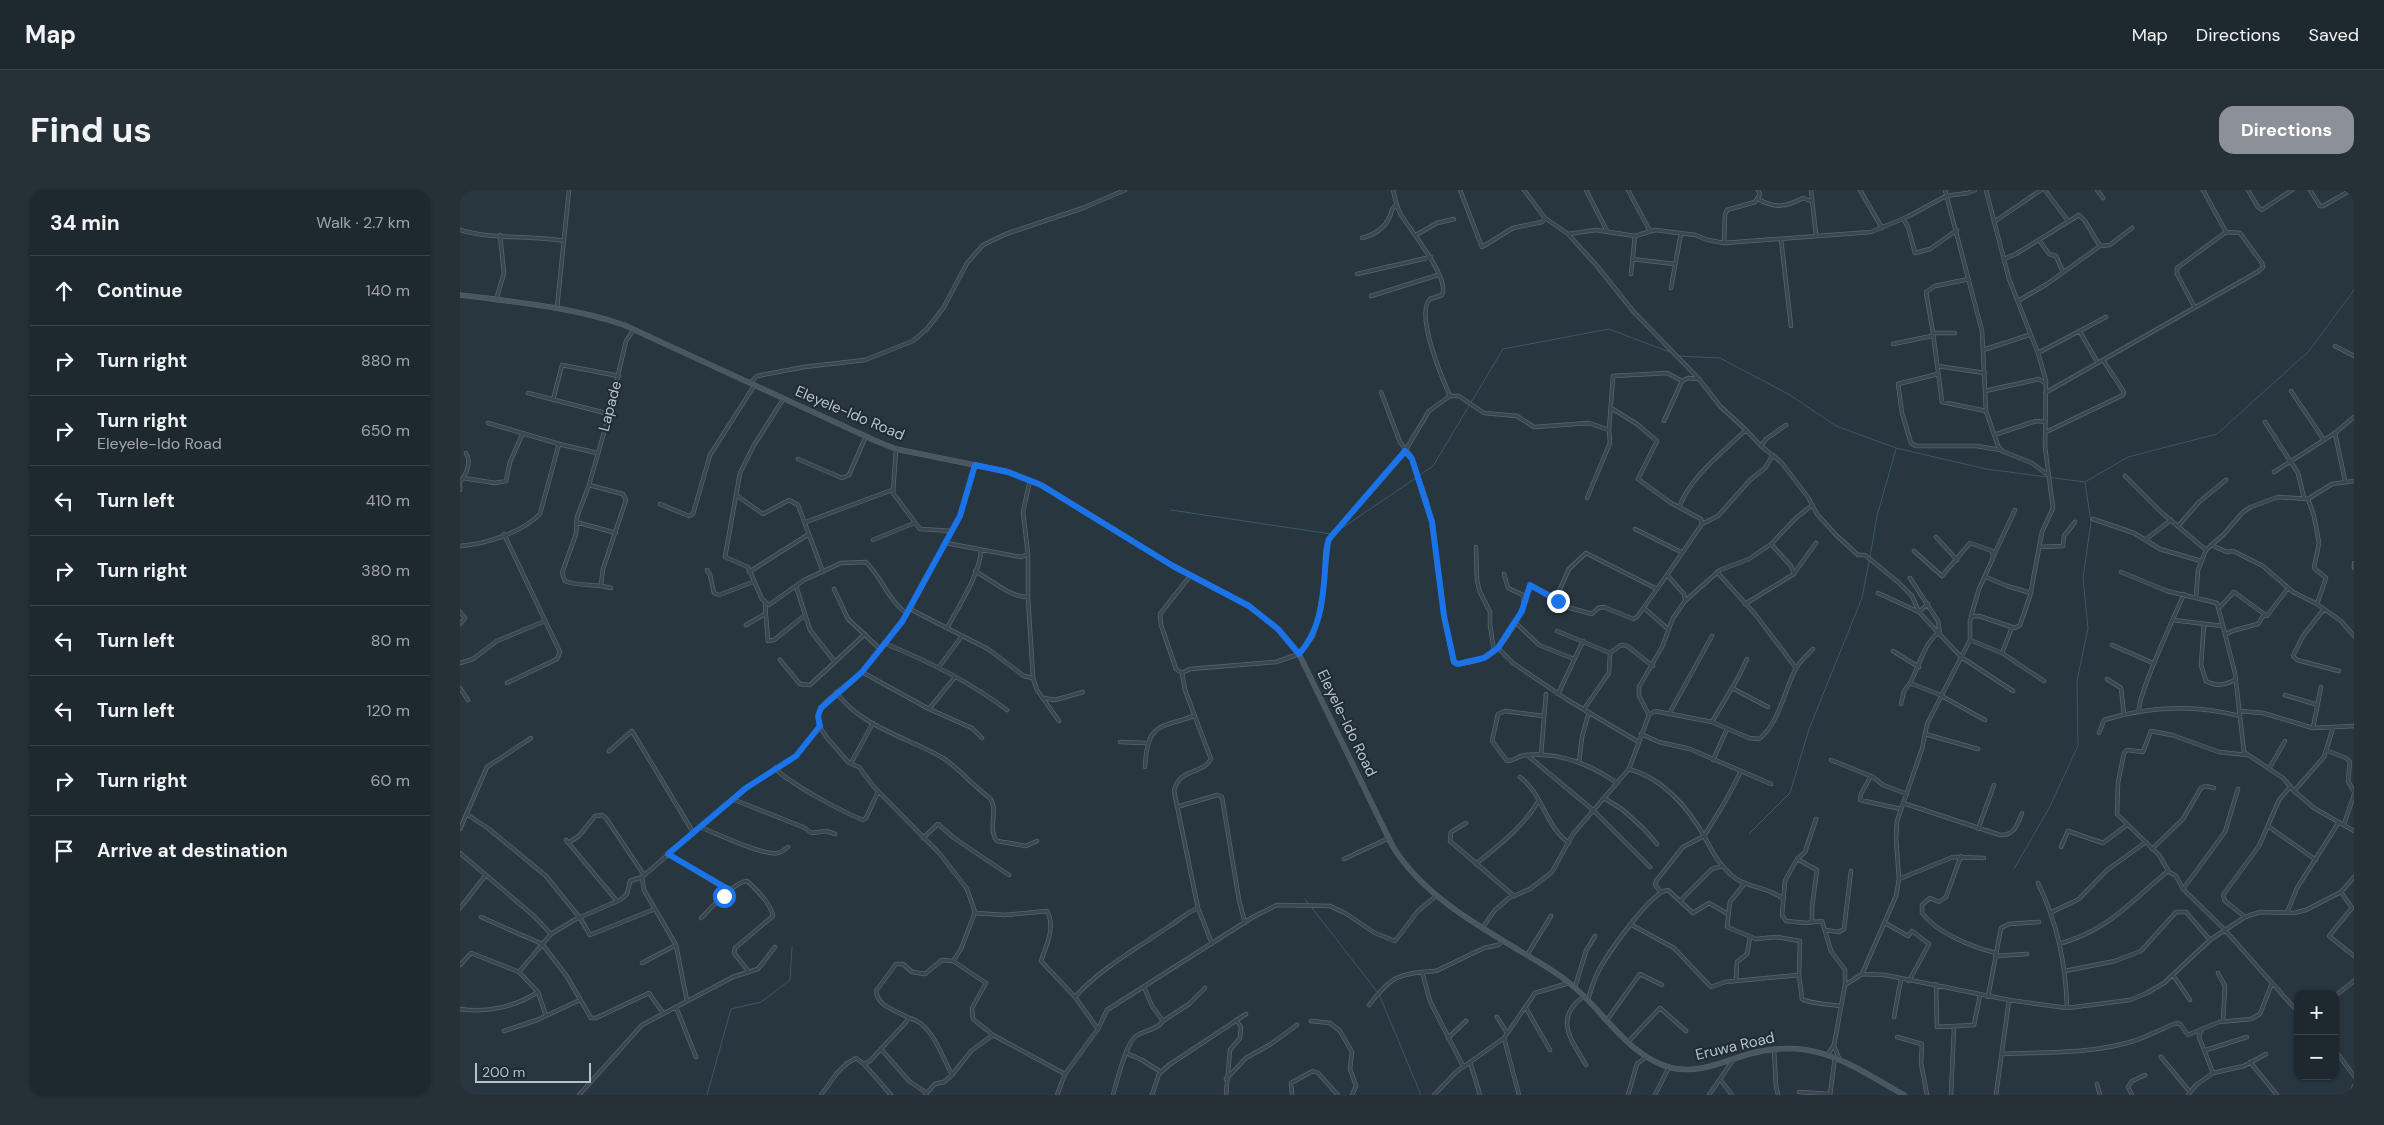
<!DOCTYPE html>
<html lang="en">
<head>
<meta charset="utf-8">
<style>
  body { margin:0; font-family:"DM Sans",sans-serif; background:#253037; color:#f1f3f6 }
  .controls { position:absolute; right:15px; bottom:15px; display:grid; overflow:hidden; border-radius:10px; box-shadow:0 1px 4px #0004 }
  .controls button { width:45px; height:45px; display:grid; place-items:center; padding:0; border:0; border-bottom:1px solid #3b444b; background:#1d282f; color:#f1f3f6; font:25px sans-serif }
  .scale { position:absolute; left:15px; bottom:12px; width:116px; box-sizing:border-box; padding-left:5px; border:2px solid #b7c2c9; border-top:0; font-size:14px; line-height:18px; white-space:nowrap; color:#b7c2c9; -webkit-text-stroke:4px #1f2c34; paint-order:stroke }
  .stop { position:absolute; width:15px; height:15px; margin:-11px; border:4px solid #1a73e8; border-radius:50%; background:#fff }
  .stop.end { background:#1a73e8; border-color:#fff; box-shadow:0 1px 5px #0008 }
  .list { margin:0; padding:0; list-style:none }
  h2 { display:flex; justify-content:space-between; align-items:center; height:65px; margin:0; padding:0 20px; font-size:21px }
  h2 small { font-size:16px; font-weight:400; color:#a0a6aa }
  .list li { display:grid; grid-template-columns:32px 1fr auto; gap:15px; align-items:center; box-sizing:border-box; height:70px; padding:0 20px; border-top:1px solid #3b444b }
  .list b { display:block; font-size:19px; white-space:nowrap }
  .list p { margin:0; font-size:16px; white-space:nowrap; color:#a0a6aa }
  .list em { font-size:16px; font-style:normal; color:#a0a6aa }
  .icon { flex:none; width:28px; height:28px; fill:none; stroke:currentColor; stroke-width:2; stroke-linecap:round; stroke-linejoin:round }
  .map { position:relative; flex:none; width:1894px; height:905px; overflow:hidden; border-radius:15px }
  header { display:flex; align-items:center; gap:30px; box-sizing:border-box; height:70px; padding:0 25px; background:#1d282f; border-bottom:1px solid #3b444b }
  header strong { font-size:24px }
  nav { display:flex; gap:28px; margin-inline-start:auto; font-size:18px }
  .intro { display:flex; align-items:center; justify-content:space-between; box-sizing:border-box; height:120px; padding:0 30px }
  h1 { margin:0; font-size:35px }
  .button { padding:12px 22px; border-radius:15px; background:#8c9099; color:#fff; font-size:18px; font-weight:700 }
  main { display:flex; gap:30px; padding:0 30px }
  aside { flex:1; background:#1d282f; border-radius:15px; box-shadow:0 1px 4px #0004 }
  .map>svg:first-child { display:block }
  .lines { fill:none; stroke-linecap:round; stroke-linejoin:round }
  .stream { stroke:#3d5766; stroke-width:1 }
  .street-casing { stroke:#58656c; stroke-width:4.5 }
  .secondary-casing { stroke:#58656c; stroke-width:5.5 }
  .street { stroke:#3b474f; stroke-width:3 }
  .secondary { stroke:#495761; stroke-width:4.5 }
  .route { stroke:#1a73e8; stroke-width:6 }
  .labels { text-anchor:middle; stroke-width:4; stroke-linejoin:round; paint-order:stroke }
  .street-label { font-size:15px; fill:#b7c2c9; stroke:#1f2c34 }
</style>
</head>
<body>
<header>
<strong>Map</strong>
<nav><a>Map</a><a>Directions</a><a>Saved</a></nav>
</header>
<div class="intro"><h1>Find us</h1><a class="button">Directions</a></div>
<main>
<aside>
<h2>34 min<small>Walk · 2.7 km</small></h2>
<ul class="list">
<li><svg class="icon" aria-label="ahead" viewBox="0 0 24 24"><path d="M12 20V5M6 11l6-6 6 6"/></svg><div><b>Continue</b></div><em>140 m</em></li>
<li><svg class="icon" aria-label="right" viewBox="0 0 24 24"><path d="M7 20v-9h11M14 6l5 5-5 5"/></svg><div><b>Turn right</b></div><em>880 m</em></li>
<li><svg class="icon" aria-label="right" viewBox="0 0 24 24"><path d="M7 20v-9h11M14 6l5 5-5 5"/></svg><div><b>Turn right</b><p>Eleyele-Ido Road</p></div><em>650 m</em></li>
<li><svg class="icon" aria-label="left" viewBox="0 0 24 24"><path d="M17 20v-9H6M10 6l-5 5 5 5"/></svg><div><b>Turn left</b></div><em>410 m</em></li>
<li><svg class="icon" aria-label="right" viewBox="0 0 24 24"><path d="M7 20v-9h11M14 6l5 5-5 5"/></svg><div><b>Turn right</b></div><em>380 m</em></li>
<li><svg class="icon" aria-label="left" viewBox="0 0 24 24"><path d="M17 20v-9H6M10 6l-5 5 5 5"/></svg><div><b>Turn left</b></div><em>80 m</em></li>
<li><svg class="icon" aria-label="left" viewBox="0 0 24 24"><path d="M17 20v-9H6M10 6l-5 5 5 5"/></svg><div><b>Turn left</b></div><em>120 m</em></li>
<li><svg class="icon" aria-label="right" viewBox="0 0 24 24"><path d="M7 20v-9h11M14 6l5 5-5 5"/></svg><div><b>Turn right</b></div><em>60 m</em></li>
<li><svg class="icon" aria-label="arrive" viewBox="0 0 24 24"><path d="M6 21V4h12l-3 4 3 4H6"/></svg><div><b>Arrive at destination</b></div></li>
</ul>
</aside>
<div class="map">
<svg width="1894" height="905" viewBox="0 0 1894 905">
  <rect width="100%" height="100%" fill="#27363f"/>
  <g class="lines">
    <path class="stream" d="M1218 166 1260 168 1330 205 1376 236 1436 258 1526 279 1625 292 1668 267 1757 244 1849 161 1894 100
      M960 285 973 276 1043 159 1149 139 1212 163
      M711 320 871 344
      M879 340 956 288
      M1410 367 1417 326 1436 259
      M1289 644 1330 603 1349 539 1402 408 1409 371
      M1554 679 1589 618 1618 556 1617 491 1628 438 1623 388 1631 332 1625 293
      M845 709 849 715
      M852 718 919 804 961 905
      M247 905 271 819 301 812 330 790 332 757"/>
    <defs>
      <path id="street" d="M933 0C935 8 936 15 940 23 948 38 991 88 982 105L970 109C955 124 982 188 990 206
        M1000 0 1022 57 1053 38 1082 32 1085 28
        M1064 0 1085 28 1108 44 1136 40 1175 46 1195 40 1235 45 1248 50 1264 53 1411 42 1447 27 1486 6 1508 3 1515 0
        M1126 0 1147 41
        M1168 0 1190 41
        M1351 0 1356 45
        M1400 0 1422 38
        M1485 0 1522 141 1526 221 1538 256 1542 261 1572 273 1588 285
        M1585 0 1608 31
        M1637 0 1643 8
        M1788 0 1798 17 1802 20 1832 0
        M1850 0 1860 16H1863L1891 0
        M1298 9C1315 19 1326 17 1343 8L1351 11
        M1443 29 1448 37 1455 63 1470 59 1497 40
        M1534 32 1581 0
        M0 40C32 50 71 45 104 51
        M956 45 977 33 994 29
        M1109 45 1137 76 1173 121 1239 189 1260 216 1286 240
        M902 48C917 44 929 35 932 19L936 15
        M1321 49 1331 136
        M1579 50 1589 64 1596 66 1603 82
        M1264 53 1265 25 1267 20 1295 12 1300 4 1298 0
        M1172 69 1215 74
        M1544 69 1556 64 1619 25 1625 31 1640 56 1650 55 1672 38
        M897 84 971 67
        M1171 84 1175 46
        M1211 98 1221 43
        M911 106 978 85
        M36 110 44 83 40 45
        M1558 111 1587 94 1640 56
        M1734 116 1717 84V78L1766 42
        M97 118 109 0
        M1620 142 1638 173
        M1473 143 1466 102 1475 96 1509 89
        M1495 143H1473L1482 212 1526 221
        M1433 154 1472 146
        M1875 156 1894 166
        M1523 160 1569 145
        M1578 163 1646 127
        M1477 176 1525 183
        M1478 184 1438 194 1442 223 1451 253 1456 256H1516L1541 260
        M290 193 297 186 344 177 405 170 453 151 467 139 484 117 507 73 523 55 546 44 623 18 665 0
        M1525 201 1579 189 1585 193
        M1831 201 1864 250
        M921 202 940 252 951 266 966 309 972 333 984 426 993 470 996 474C1006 474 1022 470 1030 465 1042 457 1068 419 1063 405L1048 398 1044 384
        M68 203 149 224
        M1585 203 1799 81 1803 77 1802 73 1780 43 1766 42 1743 0
        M324 208 294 255 280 283 265 367 288 377 302 409 309 415 344 390 381 373 406 372C422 388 428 410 447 424
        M93 210 102 175 159 186
        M1151 218 1177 234 1197 251 1178 289 1211 313 1241 329 1242 334
        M1204 231 1222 191 1228 188 1238 189
        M1805 232 1838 283 1844 308
        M28 233 99 254
        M1586 242 1663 205 1664 202 1643 170
        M1875 243 1885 291
        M1534 245 1576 231 1586 232
        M1301 256 1306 249 1326 235
        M436 259 433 303 460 339 492 341
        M338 269 382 288 389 285 406 246
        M1814 282 1875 243 1894 227
        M1665 286 1701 322 1746 360
        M3 288 35 293 46 291 50 272 62 245
        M0 292C6 285 12 272 6 263
        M129 295 163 304 166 310 143 379 141 394
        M0 296V300
        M276 305 303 324 329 310 338 315 363 382
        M1127 308 1150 253 1149 240 1153 186 1207 183 1222 191
        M1848 309 1854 326 1859 353 1854 378 1866 388 1857 414
        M200 314 229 326 233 324 250 265 294 196
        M1219 317C1232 285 1262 263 1286 240L1301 256 1321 272 1348 307 1357 324 1376 345 1398 365H1405L1438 392 1452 406 1459 422 1468 414
        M1633 329 1674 343 1700 359 1741 371
        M116 332 156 343
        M346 332 432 300
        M1718 336 1739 312 1766 290
        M1175 339 1221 362
        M44 344 100 462 97 469 47 493
        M1476 347 1497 370
        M413 350 454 333
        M1685 350 1711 330
        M486 353 561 367 568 364 563 322 570 290
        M1751 355 1767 362 1773 361 1803 376 1833 402 1857 414 1881 431 1894 446
        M0 356C26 354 61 343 80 324L99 254 137 263
        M1016 357 1017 391 1020 402 1030 422V435L1034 461
        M1579 357 1603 356 1604 346 1615 332
        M1454 361 1482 386 1510 353 1532 361 1533 368 1519 399 1511 426
        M1533 367 1555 320
        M1894 373V378
        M247 380 250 385 254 403 259 405 293 392
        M515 381C530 389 551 408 568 407V364
        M289 382 349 344
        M1257 382 1295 424 1336 478
        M1335 382 1356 353
        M1661 382 1707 401 1757 413 1775 483 1784 562 1823 588 1834 601 1854 618 1894 641
        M1526 387 1547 396 1571 403
        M1450 388 1478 431 1480 445
        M336 396 350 440 375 472
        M151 398C136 393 119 397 105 391L102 383 116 344 117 327 129 295 147 232 166 151 174 139
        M374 399 388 429 421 460
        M1418 403 1459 422 1501 467 1553 501
        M568 407 573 488 577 500 599 531
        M1736 407 1738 380 1746 360 1764 344 1783 322 1791 317 1818 307 1848 309 1872 294 1894 291
        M1096 408 1109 379 1126 363 1197 399
        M1064 410 1071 395 1094 407 1103 416 1132 424 1138 418 1144 417 1173 429 1177 427 1207 385
        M1225 410 1224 404 1207 385 1242 334 1258 326 1290 290 1305 278 1313 265
        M305 414 308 451 314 450 344 426
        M1285 414 1334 384 1331 376 1311 354
        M1184 418 1208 439
        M1759 418 1774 402 1807 426 1828 398
        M450 419 528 459 564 486 573 488
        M1864 419 1843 446 1833 466 1837 470 1879 481
        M0 422 5 428 0 434
        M1713 430 1763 436
        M1055 432 1079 455 1114 469
        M1744 434 1741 475 1746 491C1757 497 1764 495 1775 490
        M286 435 305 424
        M487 438C498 418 521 382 521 359
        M1097 441 1150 463 1161 455 1167 456 1193 476
        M1765 445 1772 441 1798 434 1804 425
        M1510 450 1542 463 1584 491
        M426 454C468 471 510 492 547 520
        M1652 455 1693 473
        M1038 458 1053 473 1106 509 1177 551
        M1433 461 1459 477
        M1542 463 1552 437
        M320 470 340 494 350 495 405 444
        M0 473 13 469 37 451 85 431
        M479 477 502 446
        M402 482 469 519 512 538 522 548
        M722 483 730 479 816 472 839 464 853 446 857 433 863 401 869 349 942 266 969 221 990 206H999L1024 223 1057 226 1074 237 1129 233 1149 240
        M722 483 725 500 751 569C742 585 720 577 714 601L738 718 752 754
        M722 483 716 479 701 435 700 424 730 386
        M1647 489 1661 498 1664 524
        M1450 493C1459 477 1463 455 1478 443
        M0 498 8 510
        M1272 498 1308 517
        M376 502C401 537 447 547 483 568 500 579 513 596 530 608 539 620 527 639 537 651L566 656 577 651
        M1098 504 1123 451
        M1825 505 1858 515
        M584 508 595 510 623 502
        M1441 514 1444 501 1450 493 1478 504 1525 530
        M469 519 495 487
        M1124 519 1149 483 1150 463
        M1779 521 1803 523 1853 538 1894 536
        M1679 522C1676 508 1716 423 1724 404
        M1209 524 1252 446
        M1189 525 1195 521 1252 532 1289 548 1299 549C1318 535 1325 500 1335 480 1339 472 1347 465 1353 459
        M1084 526 1045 521 1038 524 1032 551 1047 571C1053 571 1058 566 1065 565 1099 562 1130 574 1157 593
        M1252 532 1279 486 1287 469
        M1853 538 1861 497
        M1639 543 1644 530C1689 516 1734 514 1780 526
        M1181 544 1199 552 1230 559 1311 594
        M1465 544 1518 559
        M660 552 686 553
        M149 561 172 541 233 642
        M1868 561 1886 568 1890 572 1888 591 1894 602
        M1067 565 1133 620 1190 677
        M1081 565 1086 504
        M1787 565 1759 562 1712 545 1691 541 1683 562 1667 560 1664 563 1658 593 1657 624 1699 665 1709 682 1716 686 1723 699 1764 739 1838 822
        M1253 570 1267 539
        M1371 570 1413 587 1423 595 1447 604
        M1119 572 1122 547 1129 522
        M391 573 413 533
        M685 577C687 533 699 538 734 526
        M1810 577 1825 551
        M315 578C328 593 383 622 403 630L406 628 418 602
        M1169 579C1202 588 1228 617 1244 646 1252 661 1258 673 1270 684 1284 698 1307 696 1322 708
        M1411 586 1401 604 1400 610 1441 619
        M1060 587C1083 604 1085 636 1109 653
        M1834 601 1864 567 1873 538
        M1144 608 1163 620 1184 639 1197 654
        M272 609 343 637 352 643 366 641 375 644
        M1443 613 1540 645C1554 646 1558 634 1562 623
        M717 617 757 605 762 607 779 710 785 733
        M8 625 29 639 86 686 120 728 130 745 195 719
        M1356 629 1345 662 1337 669 1325 691 1322 725 1326 731 1346 733 1362 731 1371 761 1385 780V795
        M1006 633 991 642 990 651 1054 706
        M1884 634 1894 605
        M1808 636 1856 670
        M240 637C256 643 302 666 318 663 322 662 325 659 328 657
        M0 639 27 577 71 548
        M1518 639 1534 595
        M463 648 478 634 494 648 549 685
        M106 650 157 711
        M108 653 119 646 135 626 142 625 146 628 184 685
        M1601 657 1608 641 1643 653 1667 635
        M1692 659 1723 629 1741 598 1746 596 1754 598
        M0 663 75 727 91 744
        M208 664 269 701
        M1501 666 1486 707 1479 712 1470 708 1462 715V723C1477 743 1512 757 1536 763
        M884 669 929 648
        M1337 669 1357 680 1352 717V731
        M1016 674C1039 655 1062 638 1078 612
        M1439 689 1493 667 1524 668
        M1285 693 1270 712 1267 737 1296 749 1316 747 1340 751 1339 785 1342 809C1350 814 1370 814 1380 816
        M1578 693C1597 732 1606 775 1607 818
        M1723 699 1765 642 1778 599
        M1201 702 1195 695 1196 691 1223 657 1244 646 1265 612 1280 583
        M1881 702 1892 718 1869 746 1894 766
        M1220 711 1252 679 1262 676
        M0 718 26 685
        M1592 722 1619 709 1647 680 1686 652
        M514 723 545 725 587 721C596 737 586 756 581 771L615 807
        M1827 723 1837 698 1879 632
        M21 727 82 754 106 785 131 828H136L189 803 203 823
        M1785 727 1765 711 1763 705 1799 656 1819 610 1830 597
        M241 728C251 718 274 692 287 691 296 699 311 714 313 726L275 758 274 763 289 782
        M1425 733 1448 746 1452 741 1469 754 1449 791
        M1170 734 1214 758 1251 797 1265 792 1339 785
        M1023 737 1035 720 1049 708 1070 699 1092 682 1113 644 1169 579 1189 525 1179 506V497L1202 457 1213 428 1225 411 1260 380 1289 369 1311 354 1336 328 1351 316
        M1365 740 1379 742 1384 739 1391 681
        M1599 754C1650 739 1669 713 1708 681
        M1067 765 1091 726
        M1536 766 1567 764
        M493 771 526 793 512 818 513 829 533 845 605 884
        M182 773 216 755
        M0 775 11 763 59 782 78 802C55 817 26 823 0 819
        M1605 781 1655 771 1681 761 1716 722H1726L1750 750
        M59 782 91 744 116 729 160 710 167 704 170 691 182 687
        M1758 783 1765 796 1763 831
        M1402 784 1425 785 1549 810 1607 818 1670 810 1687 803 1704 793 1750 750 1785 727 1800 722 1834 723 1846 720 1881 702 1894 687
        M1713 785 1730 810
        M1276 791 1277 772 1287 764 1290 748
        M1476 794 1477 837 1514 835 1520 805
        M1115 797 1126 761 1135 746
        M78 802 86 826
        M1124 806C1093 829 1111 849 1126 875
        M1875 806 1894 791
        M1528 807 1541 738 1549 734 1579 732
        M1128 809C1131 801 1133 792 1137 784 1145 767 1191 701 1208 700L1233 723 1249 713 1268 724
        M227 811 216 755 184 700 182 687 286 598 336 566 359 536
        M909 815C927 793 932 785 962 782
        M216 817 236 867
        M1066 818 1090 860
        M1037 827 1047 843
        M1434 827 1441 789
        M449 828C471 832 482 866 492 885
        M1147 830 1180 784 1202 795
        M703 831 729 814 745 798
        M851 831 870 833 880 841 892 862 890 879 896 896 892 905
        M638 839 615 807C643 776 678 758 711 735 721 729 727 722 738 718
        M44 841 77 830 120 810
        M1741 841 1739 847 1753 883
        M1437 847 1462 854 1461 873 1467 905
        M988 848 1006 831
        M1044 848 1059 905
        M1168 852 1200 818 1226 841
        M1374 856 1379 868
        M421 859 449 891 467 903
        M1314 859 1316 896 1318 905
        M1746 860 1787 847
        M1875 860 1894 886
        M666 863 682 870 701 882
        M1368 864 1374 855 1385 795 1402 784 1436 706 1439 689 1436 648 1437 631 1462 559 1467 534 1510 450V430L1513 426H1519L1555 438 1560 435 1570 406 1582 342 1593 318 1585 257 1586 191 1578 163 1549 89 1526 0
        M1543 864C1586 862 1632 864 1674 851 1688 846 1702 839 1716 833L1720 834 1728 845 1759 832 1791 829 1800 824 1812 793
        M1701 867 1730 902
        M1010 872 1020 905
        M1790 872 1817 905
        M404 874 431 905
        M1003 876 970 811 962 782 976 781 1024 758 1038 755 1044 751
        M766 889 786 868 811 854 837 835
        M1260 889 1272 905
        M1637 894 1640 905
        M1339 902 1370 904
        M119 905 182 835 273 787 298 779 315 757
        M361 905 377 883 386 874 396 868 404 874 410 871 446 832 449 828C437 821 417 816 416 801L436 774H443L452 782 465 784 482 770 493 771 501 759 515 722 507 699 480 664 414 597 399 577 389 573 368 549 359 536 358 526 361 518 368 510 402 482 447 424 500 326 515 275
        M465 905 475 894 484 892 492 885 511 861 533 845
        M597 905 605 884 638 839 647 820 793 727 817 715 870 716 885 723 915 743 935 751 958 721 976 706
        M653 905C657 891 666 853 676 846 685 840 697 840 703 831L692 816 684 797
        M692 905 699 884 709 875 786 824
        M766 905 770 860 780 848 781 837 776 830
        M832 905 831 893 853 881 858 883 878 905
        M974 905 996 882 1044 848 1075 803 1109 793
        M1168 905 1177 874 1186 867
        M1195 905 1209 877
        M1249 905 1273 870
        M1370 905 1375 867
        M1491 905 1494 838
        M1536 905 1549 810
        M1672 905 1668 897 1672 891 1685 885
        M1728 905 1736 895 1753 883 1784 876 1806 864
        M1891 905 1894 896"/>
      <path id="secondary" d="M0 105C56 112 111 117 164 135L416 251 436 259 549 282 581 295 713 376 789 416 818 439 839 464 933 657C964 706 1018 736 1067 765 1083 775 1100 784 1114 797 1145 823 1170 868 1212 878 1239 884 1264 871 1289 864 1354 846 1391 875 1444 905"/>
    </defs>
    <use href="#street" class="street-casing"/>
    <use href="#secondary" class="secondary-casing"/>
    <use href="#street" class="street"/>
    <use href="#secondary" class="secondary"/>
  </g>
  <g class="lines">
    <path class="route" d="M264 706 269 701 268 699 208 664 286 598 336 566 360 536 358 526 361 518 402 482 442 432 500 326 515 275 548 282 581 295 713 376 789 416 818 439 839 464C860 441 863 411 865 380 866 370 865 359 869 349L945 261 952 269 972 332 984 426 994 472 998 474 1024 468 1038 458 1062 421 1070 395 1098 411"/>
  </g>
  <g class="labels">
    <g class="street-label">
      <text transform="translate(150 216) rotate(-75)" y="5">Lapade</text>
      <text transform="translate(390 223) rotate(23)" y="5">Eleyele-Ido Road</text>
      <text transform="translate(887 533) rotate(64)" y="5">Eleyele-Ido Road</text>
      <text transform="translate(1275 856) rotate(-13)" y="5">Eruwa Road</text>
    </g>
  </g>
</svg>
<div class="controls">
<button>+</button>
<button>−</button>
</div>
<div class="scale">200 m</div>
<div class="stop" style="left:264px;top:706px"></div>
<div class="stop end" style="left:1098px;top:411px"></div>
</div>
</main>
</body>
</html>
